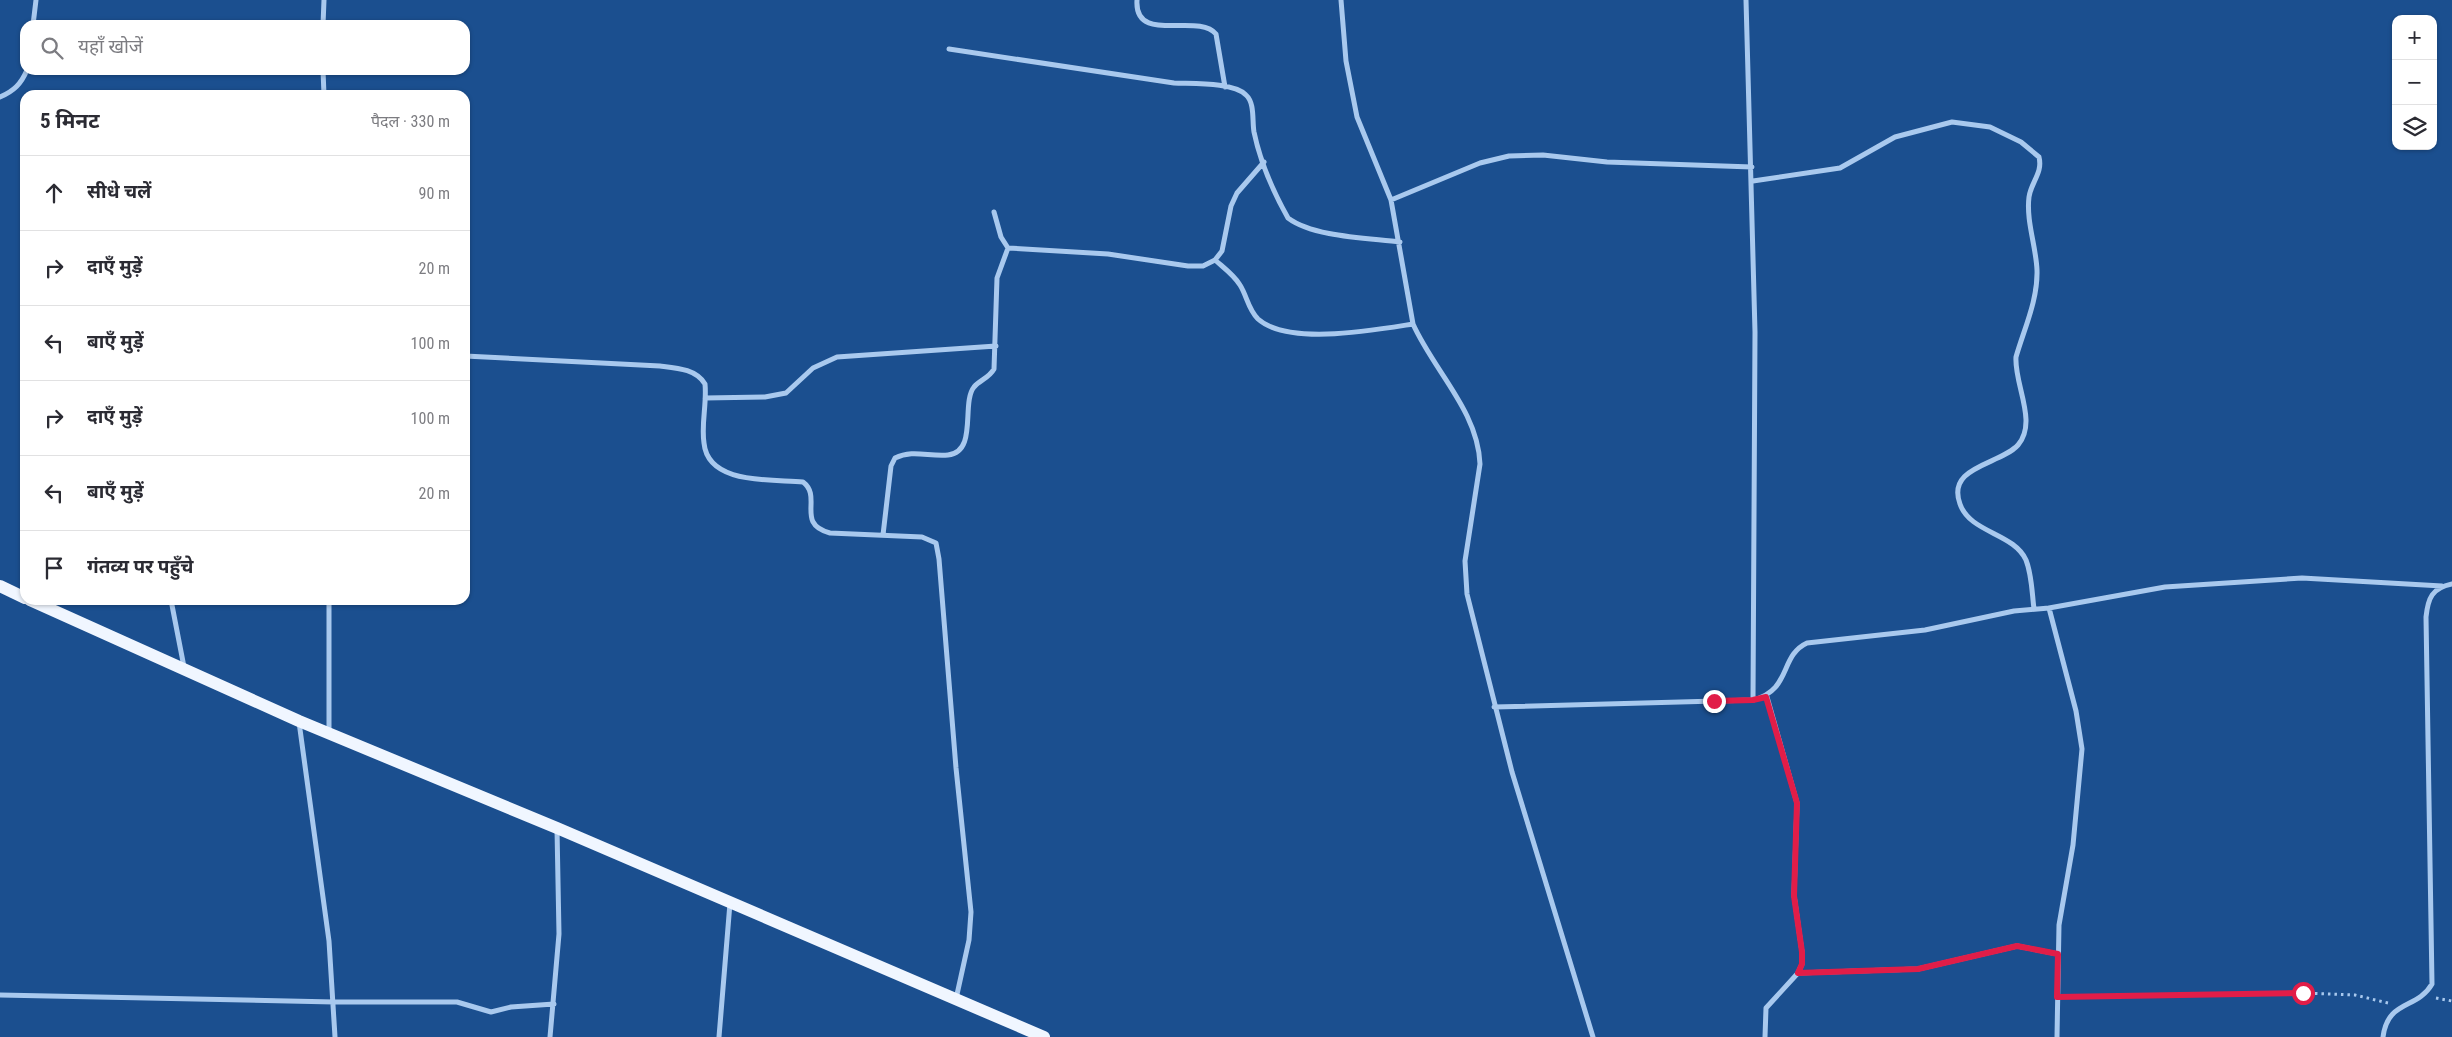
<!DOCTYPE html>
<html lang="hi">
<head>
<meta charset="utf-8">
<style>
  body { margin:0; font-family:"Roboto Condensed","Noto Sans Devanagari",sans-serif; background:#f7f7f7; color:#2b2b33 }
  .controls { position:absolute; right:15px; top:15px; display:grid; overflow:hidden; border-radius:10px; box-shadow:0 1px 4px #0004 }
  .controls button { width:45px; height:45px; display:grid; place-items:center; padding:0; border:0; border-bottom:1px solid #e1e1e2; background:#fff; color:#2b2b33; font:25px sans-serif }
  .stop { position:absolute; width:15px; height:15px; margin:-11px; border:4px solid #e11d48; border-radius:50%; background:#fff }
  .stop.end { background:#e11d48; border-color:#fff; box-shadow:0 1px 5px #0008 }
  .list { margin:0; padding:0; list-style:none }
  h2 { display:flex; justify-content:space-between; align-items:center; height:65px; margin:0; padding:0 20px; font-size:21px }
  h2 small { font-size:16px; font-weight:400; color:#7c7c81 }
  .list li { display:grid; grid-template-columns:32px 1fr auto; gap:15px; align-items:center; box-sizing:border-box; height:75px; padding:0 20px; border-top:1px solid #e1e1e2 }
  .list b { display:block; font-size:19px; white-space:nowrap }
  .list em { font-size:16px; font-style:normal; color:#7c7c81 }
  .icon { flex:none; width:28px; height:28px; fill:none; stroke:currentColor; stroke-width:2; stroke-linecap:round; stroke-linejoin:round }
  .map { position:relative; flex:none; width:2452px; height:1037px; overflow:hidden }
  .search { position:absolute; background:#fff; box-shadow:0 1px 4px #0004; left:20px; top:20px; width:450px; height:55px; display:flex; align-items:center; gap:12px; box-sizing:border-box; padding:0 18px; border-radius:15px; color:#7c7c81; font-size:19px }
  .panel { position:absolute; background:#fff; box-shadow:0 1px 4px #0004; left:20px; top:90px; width:450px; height:515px; border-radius:15px }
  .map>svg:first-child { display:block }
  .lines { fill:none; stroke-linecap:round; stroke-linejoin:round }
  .path { stroke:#a9c9ee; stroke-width:3; stroke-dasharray:2.5 4; stroke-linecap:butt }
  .street { stroke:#a9c9ee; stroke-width:5 }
  .primary { stroke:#f0f6ff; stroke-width:12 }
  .route { stroke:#e11d48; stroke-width:6 }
</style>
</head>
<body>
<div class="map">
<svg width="2452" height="1037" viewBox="0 0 2452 1037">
  <rect width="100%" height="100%" fill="#1b4f8f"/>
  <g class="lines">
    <path class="path" d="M2068 997 2303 993 2355 995 2388 1003
      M2436 998 2452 1001"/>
    <path class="street" d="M1137 0C1134 45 1198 12 1216 34L1225 87
      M1341 0 1346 61 1357 117 1391 200 1413 324C1434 371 1478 411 1480 464L1465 561 1467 594 1512 772 1593 1037
      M1746 0 1755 332 1753 700
      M33 25 36 0
      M323 25 324 0
      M949 49 1174 83C1192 84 1233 82 1246 95 1255 103 1252 121 1254 132 1260 161 1274 193 1288 218 1313 237 1368 238 1400 242
      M323 70 324 95
      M0 97C14 91 21 84 27 70
      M1753 181 1840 168 1895 137 1952 122 1990 127 2021 142 2039 157C2043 173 2031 182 2029 197 2026 221 2036 246 2037 270 2038 300 2024 329 2016 357 2014 384 2038 422 2018 445 2000 465 1946 466 1960 504 1970 533 2014 533 2026 560 2032 575 2032 594 2034 609
      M1391 200 1480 163 1509 156 1543 155 1607 162 1752 167
      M994 212 1001 237 1008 248 1108 254 1188 266H1203L1215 260 1222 251 1231 206 1237 193 1264 162
      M1215 260C1224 268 1234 275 1240 285 1247 296 1248 309 1258 319 1288 346 1375 330 1413 324
      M465 356 660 366C677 368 696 369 705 384 707 404 701 424 704 443 708 485 771 479 803 482 823 497 795 524 830 533L922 537 936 543 939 559 956 768 971 912 969 940 956 999
      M705 398 765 397 786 393 813 368 837 357 996 346
      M883 535 891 466 895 458C913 449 929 457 948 455 978 452 961 403 974 387 980 380 989 378 994 369L997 278 1008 248
      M171 600 184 667
      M329 600V733
      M2049 608 2076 711 2082 749 2073 845 2059 925 2057 1037
      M1494 707 1753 700C1792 690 1779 656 1807 643L1925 630 2014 611 2049 608 2165 587 2302 578 2442 586
      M299 722 329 941 335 1037
      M1798 973 1918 969 2017 946 2058 954
      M0 995 334 1002H457L491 1012 511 1007 554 1004
      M550 1037 559 934 557 829
      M719 1037 730 903
      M1765 1037 1766 1008 1798 973 1802 964V952L1794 895 1797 803 1767 697
      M2383 1037C2388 999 2417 1010 2432 984L2426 617C2428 598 2432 588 2452 584"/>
    <path class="primary" d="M0 586 25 598
      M30 600 299 721 557 828 1044 1037"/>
  </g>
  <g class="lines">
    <path class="route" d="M1714 701 1753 700 1766 697 1797 803 1794 896 1802 952V964L1798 973 1918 969 2017 946 2058 954 2057 997 2303 993"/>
  </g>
</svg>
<div class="controls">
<button>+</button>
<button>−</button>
<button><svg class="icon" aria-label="layers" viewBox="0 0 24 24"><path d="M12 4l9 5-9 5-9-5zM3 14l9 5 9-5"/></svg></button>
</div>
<div class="stop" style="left:2303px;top:993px"></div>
<div class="stop end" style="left:1714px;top:701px"></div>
<div class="search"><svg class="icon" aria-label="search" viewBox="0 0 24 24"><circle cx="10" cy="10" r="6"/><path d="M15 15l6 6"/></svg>यहाँ खोजें</div>
<section class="panel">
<h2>5 मिनट<small>पैदल · 330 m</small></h2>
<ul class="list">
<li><svg class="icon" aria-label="ahead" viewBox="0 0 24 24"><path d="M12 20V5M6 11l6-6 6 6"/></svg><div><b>सीधे चलें</b></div><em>90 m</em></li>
<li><svg class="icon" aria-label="right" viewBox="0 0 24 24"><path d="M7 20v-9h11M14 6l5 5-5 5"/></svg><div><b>दाएँ मुड़ें</b></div><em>20 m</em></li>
<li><svg class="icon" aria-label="left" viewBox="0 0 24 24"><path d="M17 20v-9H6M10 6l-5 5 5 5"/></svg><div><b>बाएँ मुड़ें</b></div><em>100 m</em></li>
<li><svg class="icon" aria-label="right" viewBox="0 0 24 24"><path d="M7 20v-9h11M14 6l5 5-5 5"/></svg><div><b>दाएँ मुड़ें</b></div><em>100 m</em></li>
<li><svg class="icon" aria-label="left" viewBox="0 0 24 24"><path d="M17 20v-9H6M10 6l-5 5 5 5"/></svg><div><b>बाएँ मुड़ें</b></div><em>20 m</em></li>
<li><svg class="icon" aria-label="arrive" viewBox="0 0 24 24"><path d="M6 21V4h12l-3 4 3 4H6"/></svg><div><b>गंतव्य पर पहुँचे</b></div></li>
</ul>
</section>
</div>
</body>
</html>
